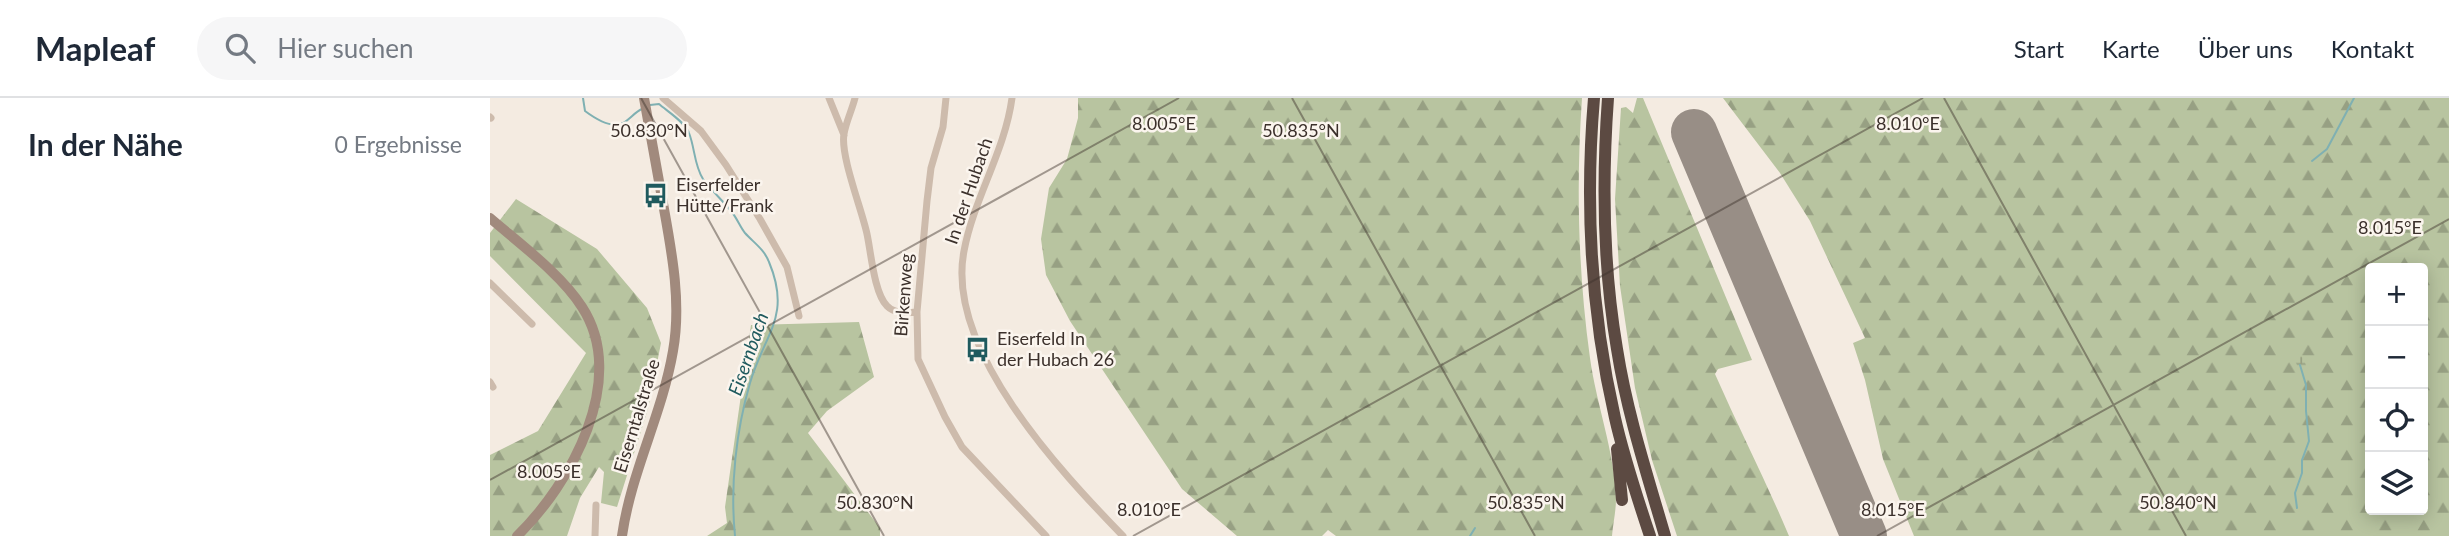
<!DOCTYPE html>
<html lang="de">
<head>
<meta charset="utf-8">
<style>
  body { margin:0; font-family:Lato,sans-serif; background:#f6f6f7; color:#1f2937 }
  .controls { position:absolute; right:21px; bottom:21px; display:grid; overflow:hidden; border-radius:7px; box-shadow:0 4px 18px #0003 }
  .controls button { width:63px; height:63px; display:grid; place-items:center; padding:0; border:0; border-bottom:2px solid #e0e1e3; background:#fff; color:#1f2937; font:35px sans-serif }
  .list { margin:0; padding:0; list-style:none }
  h2 { display:flex; justify-content:space-between; align-items:center; height:91px; margin:0; padding:0 28px; font-size:30px }
  h2 small { font-size:23px; font-weight:400; color:#747a83 }
  .icon { flex:none; width:38px; height:38px; fill:none; stroke:currentColor; stroke-width:2; stroke-linecap:round; stroke-linejoin:round }
  .map { position:relative; flex:none; width:1959px; height:438px; overflow:hidden }
  header { display:flex; align-items:center; gap:42px; box-sizing:border-box; height:98px; padding:0 35px; background:#fff; border-bottom:2px solid #e0e1e3 }
  header strong { font-size:33px }
  nav { display:flex; gap:38px; margin-inline-start:auto; font-size:24px }
  .search { width:490px; height:63px; background:#f6f6f7; display:flex; align-items:center; gap:18px; box-sizing:border-box; padding:0 24px; border-radius:38px; color:#747a83; font-size:26px }
  main { display:flex }
  aside { flex:1; background:#fff }
  .map>svg:first-child { display:block }
  .forest { fill:url(#forest-firs); fill-rule:evenodd }
  .wetland { fill:url(#wetland-marsh) }
  .lines { fill:none; stroke-linecap:round; stroke-linejoin:round }
  .stream { stroke:#7fb0b2; stroke-width:2 }
  .runway { stroke:#988e86; stroke-width:46 }
  .minor { stroke:#cdbbac; stroke-width:7 }
  .secondary { stroke:#a18a7d; stroke-width:10 }
  .motorway { stroke:#5c4a42; stroke-width:12 }
  .ticks { fill:none; stroke:#3b302b; stroke-width:2; stroke-opacity:0.45 }
  .labels { text-anchor:middle; stroke-width:5; stroke-linejoin:round; paint-order:stroke }
  .poi-label { font-size:18px; fill:#3b302b; stroke:#fbf5ee; text-anchor:start }
  .street-label { font-size:18px; fill:#3b302b; stroke:#fbf5ee }
  .water-label { font-size:19px; font-style:italic; fill:#1f5a5e; stroke:#fbf5ee }
  .ticks-label { font-size:18px; text-anchor:middle; fill:#3b302b; stroke:#fbf5ee; stroke-width:5; stroke-linejoin:round; paint-order:stroke }
</style>
</head>
<body>
<header>
<strong>Mapleaf</strong>
<div class="search"><svg class="icon" aria-label="search" viewBox="0 0 24 24"><circle cx="10" cy="10" r="6"/><path d="M15 15l6 6"/></svg>Hier suchen</div>
<nav><a>Start</a><a>Karte</a><a>Über uns</a><a>Kontakt</a></nav>
</header>
<main>
<aside>
<h2>In der Nähe<small>0 Ergebnisse</small></h2>
<ul class="list">
</ul>
</aside>
<div class="map">
<svg width="1959" height="438" viewBox="0 0 1959 438">
  <defs>
    <pattern id="forest-firs" width="22" height="20" patternUnits="userSpaceOnUse" patternTransform="scale(1.75)"><rect width="22" height="20" fill="#b8c4a0"/><path d="M5 1l3.5 6h-7zM16 11l3.5 6h-7z" fill="#97a083"/></pattern>
    <pattern id="wetland-marsh" width="20" height="14" patternUnits="userSpaceOnUse" patternTransform="scale(1.75)"><rect width="20" height="14" fill="#b8c4a0"/><path d="M1 5h8M5 5V1M11 12h8M15 12V8" fill="none" stroke="#97a083"/></pattern>
  </defs>
  <rect width="100%" height="100%" fill="#f4ebe1"/>
  <path class="forest" d="M588 0H1092C1086 87 1088 173 1100 260 1106 305 1125 355 1126 401 1126 413 1123 426 1122 438H846L838 432 832 438H747L692 391 580 223 556 177 551 141 559 90 577 61 588 20Z
    M1147 0H1153L1262 262 1228 271 1225 276C1249 331 1276 383 1299 438H1187L1162 362 1145 290 1130 188 1125 101 1131 10 1136 9 1143 15Z
    M1233 0H1959V438H1424L1393 361 1375 282 1363 245 1375 240 1320 123 1290 75ZM1880 170H1933V412H1880Z
    M26 101 107 151 157 210 171 245 158 311 127 409 111 405 114 374 109 369 90 400 77 438H0V357L48 333 96 255 0 158V135Z
    M369 224 384 279 337 313 318 335 390 430V438H217L237 425 235 409 261 227Z"/>
  <path class="wetland" d="M1804 245C1810 256 1821 268 1815 280 1809 275 1801 253 1800 246Z"/>
  <g class="lines">
    <path class="stream" d="M93 0 95 13C103 19 121 31 133 25 140 21 145 14 152 11
      M160 7 169 6C177 13 196 25 199 35 205 50 204 67 213 81 221 92 232 102 241 113 247 120 250 129 255 135 264 145 274 151 279 164 302 219 274 236 260 285 246 333 240 388 245 438
      M1822 63 1837 51 1864 0
      M1807 410 1805 395 1812 375V362L1819 343 1816 313V287L1810 267
      M980 438 985 430"/>
    <path class="runway" d="M1204 34 1374 438"/>
    <path class="minor" d="M173 0 211 33 236 67 270 121 297 169 309 218
      M339 0 354 37
      M365 0C362 12 356 24 354 36 350 57 372 112 377 136 381 154 384 195 397 208 405 216 416 215 427 214
      M456 0 453 29 441 70 437 103 427 214 428 261 455 319 472 349 556 438
      M522 0C515 53 484 100 474 153 455 251 570 373 633 438
      M0 19 1 20
      M0 185 42 226
      M0 284 3 289
      M105 438 106 407"/>
    <path class="secondary" d="M0 120C29 145 72 177 92 209 139 281 81 386 27 438
      M132 438C141 374 172 317 183 253 192 203 181 150 172 100 166 67 160 33 154 0"/>
    <path class="motorway" d="M1104 0C1095 107 1101 215 1125 320 1134 360 1147 399 1160 438
      M1118 0C1112 83 1113 169 1127 251 1137 315 1157 376 1175 438
      M1127 351 1132 402"/>
  </g>
  <path class="ticks" d="M151 0 394 438M802 0 1045 438M1454 0 1696 438M0 382 689 0M643 438 1433 0M1387 438 1959 121"/>
  <defs>
    <symbol id="bus-bare" viewBox="-9 -9 18 18"><path d="M-5-6H5V4H4V6H2V4H-2V6H-4V4H-5ZM-3.5-4V0h7V-4ZM-3.5 1.2v1.5H-2V1.2ZM2 1.2v1.5H3.5V1.2Z" fill="#1f5a5e" stroke="#fbf5ee" stroke-width="2.5" paint-order="stroke"/></symbol>
  </defs>
  <g fill-rule="evenodd">
    <use href="#bus-bare" x="148" y="80" width="35" height="35"/>
    <use href="#bus-bare" x="470" y="234" width="35" height="35"/>
  </g>
  <g class="labels">
    <g class="poi-label">
      <text x="186" y="93">Eiserfelder<tspan x="186" dy="21">Hütte/Frank</tspan></text>
      <text x="507" y="247">Eiserfeld In<tspan x="507" dy="21">der Hubach 26</tspan></text>
    </g>
    <g class="street-label">
      <text transform="translate(479 93) rotate(-71)" y="6">In der Hubach</text>
      <text transform="translate(414 197) rotate(-86)" y="6">Birkenweg</text>
      <text transform="translate(147 318) rotate(-73)" y="6">Eiserntalstraße</text>
    </g>
    <g class="water-label">
      <text transform="translate(258 256) rotate(-71)" y="7">Eisernbach</text>
    </g>
  </g>
  <g class="ticks-label">
    <text x="674" y="32">8.005°E</text>
    <text x="1418" y="32">8.010°E</text>
    <text x="159" y="39">50.830°N</text>
    <text x="811" y="39">50.835°N</text>
    <text x="1900" y="136">8.015°E</text>
    <text x="59" y="380">8.005°E</text>
    <text x="385" y="411">50.830°N</text>
    <text x="1036" y="411">50.835°N</text>
    <text x="1688" y="411">50.840°N</text>
    <text x="659" y="418">8.010°E</text>
    <text x="1403" y="418">8.015°E</text>
  </g>
</svg>
<div class="controls">
<button>+</button>
<button>−</button>
<button><svg class="icon" aria-label="locate" viewBox="0 0 24 24"><circle cx="12" cy="12" r="6"/><path d="M12 2v4M12 18v4M2 12h4M18 12h4"/></svg></button>
<button><svg class="icon" aria-label="layers" viewBox="0 0 24 24"><path d="M12 4l9 5-9 5-9-5zM3 14l9 5 9-5"/></svg></button>
</div>
</div>
</main>
</body>
</html>
